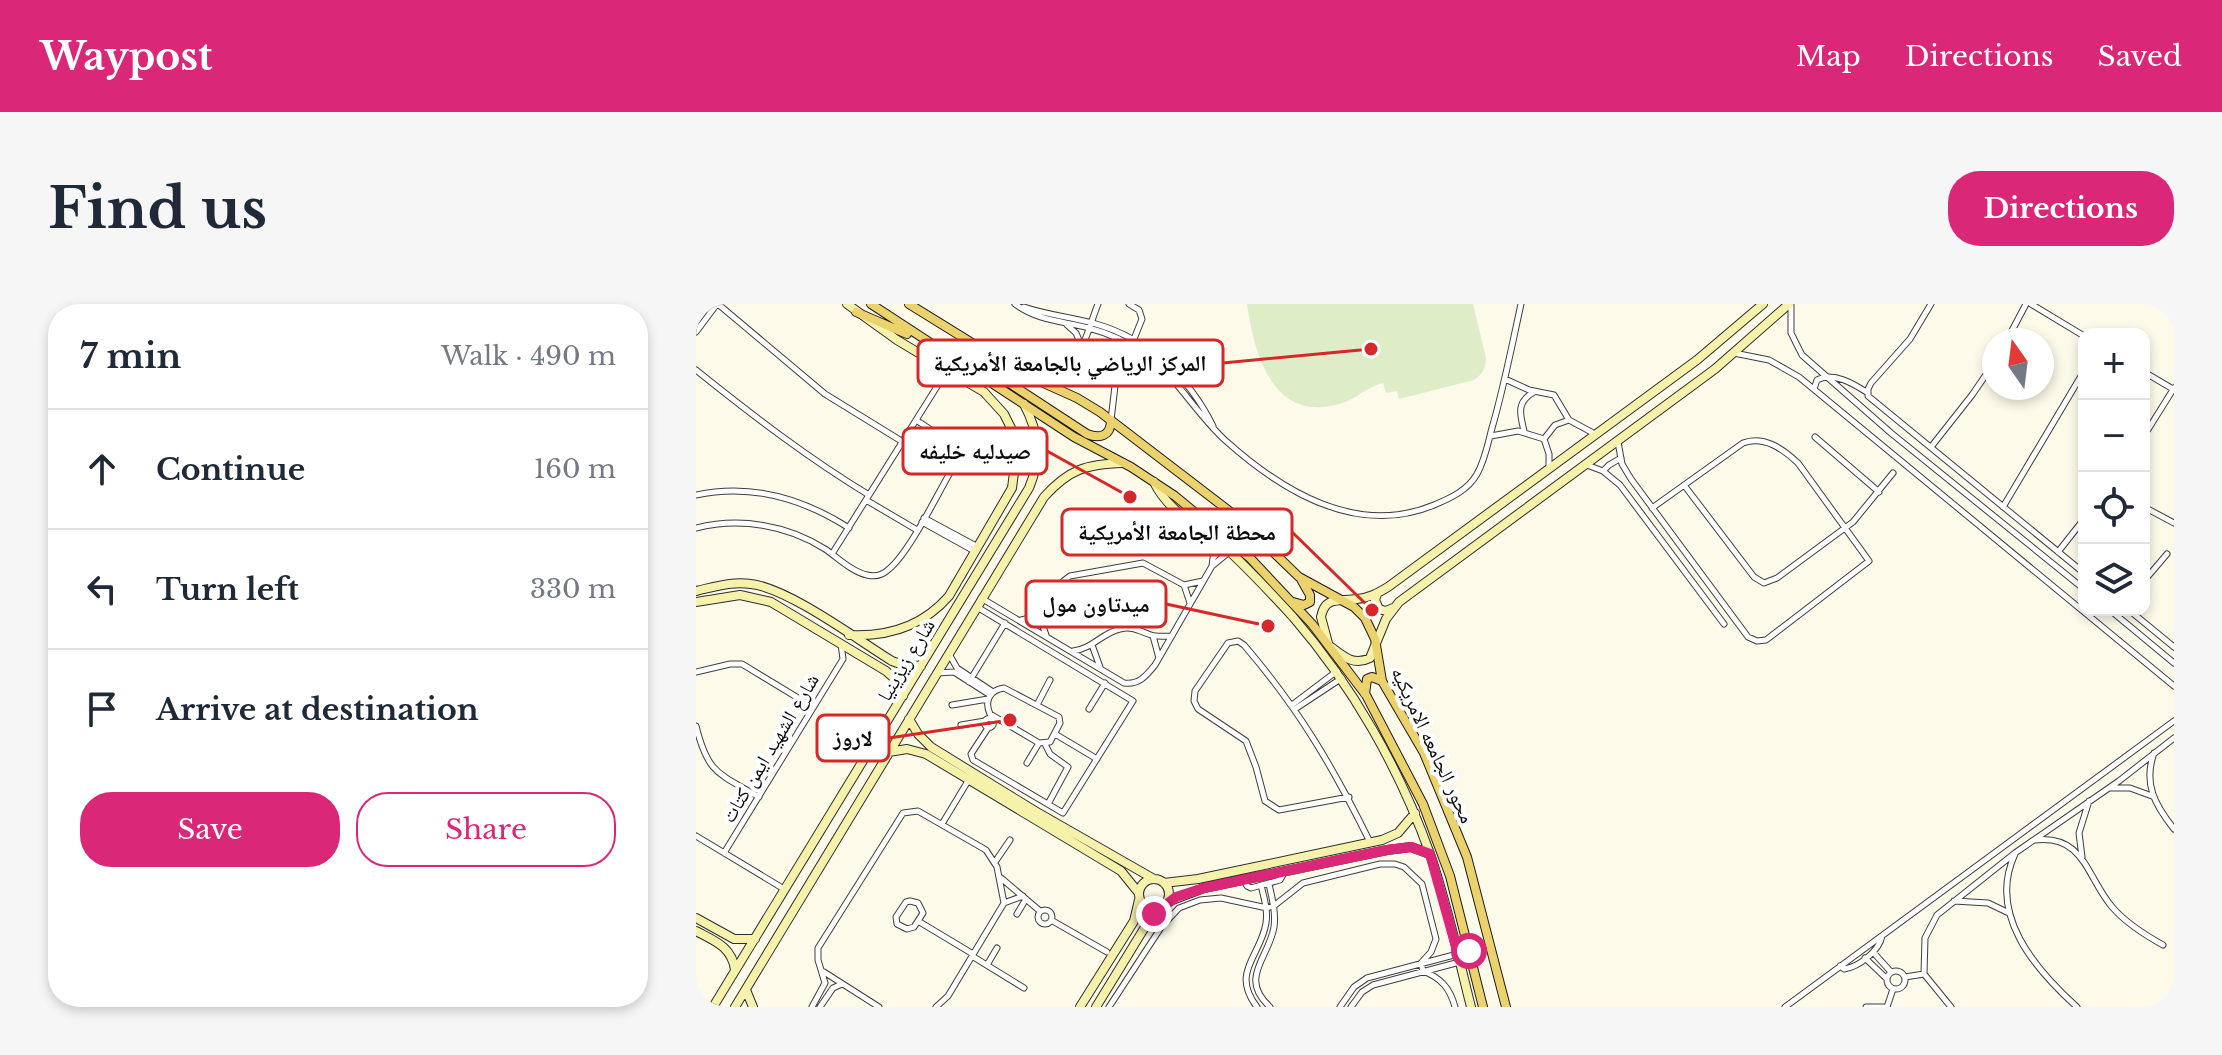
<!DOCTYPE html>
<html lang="en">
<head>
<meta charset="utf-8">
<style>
  body { margin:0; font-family:"Libre Baskerville","Noto Naskh Arabic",serif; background:#f6f6f7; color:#1f2937 }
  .controls { position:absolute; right:24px; top:24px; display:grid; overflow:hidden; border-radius:16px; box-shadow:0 4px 12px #0003 }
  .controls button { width:72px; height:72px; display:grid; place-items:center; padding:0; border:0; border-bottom:2px solid #e0e1e3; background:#fff; color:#1f2937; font:40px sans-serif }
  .compass { position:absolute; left:1286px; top:24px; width:72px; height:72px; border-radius:50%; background:#fff; box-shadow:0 4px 12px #0003; rotate:346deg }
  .stop { position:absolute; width:24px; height:24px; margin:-18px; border:6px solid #db2777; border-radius:50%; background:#fff }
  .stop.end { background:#db2777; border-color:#fff; box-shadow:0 2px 8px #0008 }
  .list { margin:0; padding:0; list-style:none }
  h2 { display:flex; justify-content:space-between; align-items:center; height:104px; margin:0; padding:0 32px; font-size:34px }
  h2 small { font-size:26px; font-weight:400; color:#747a83 }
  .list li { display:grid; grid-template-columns:52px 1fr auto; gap:24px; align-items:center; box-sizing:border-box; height:120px; padding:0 32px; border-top:2px solid #e0e1e3 }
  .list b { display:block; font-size:30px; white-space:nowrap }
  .list em { font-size:26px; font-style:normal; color:#747a83 }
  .actions { display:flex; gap:16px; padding:24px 32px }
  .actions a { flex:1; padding:18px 0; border:2px solid #db2777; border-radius:32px; text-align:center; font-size:28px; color:#db2777 }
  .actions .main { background:#db2777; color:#fff }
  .icon { flex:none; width:44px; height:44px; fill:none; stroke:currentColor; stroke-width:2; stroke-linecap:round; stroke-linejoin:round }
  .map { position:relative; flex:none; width:1478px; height:703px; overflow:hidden; border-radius:32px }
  header { display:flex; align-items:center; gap:48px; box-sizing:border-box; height:112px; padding:0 40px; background:#db2777; color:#fff }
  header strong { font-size:38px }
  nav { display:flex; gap:44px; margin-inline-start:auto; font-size:28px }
  .intro { display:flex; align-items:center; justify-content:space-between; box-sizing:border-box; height:192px; padding:0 48px }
  h1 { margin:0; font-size:56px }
  .button { padding:20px 36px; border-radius:32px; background:#db2777; color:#fff; font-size:28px; font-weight:700 }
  main { display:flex; gap:48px; padding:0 48px }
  aside { flex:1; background:#fff; border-radius:32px; box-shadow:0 4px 12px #0003 }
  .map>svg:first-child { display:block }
  .pitch { fill:#deecc8 }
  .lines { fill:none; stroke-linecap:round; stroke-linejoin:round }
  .street-casing { stroke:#3e3e3e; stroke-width:7 }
  .secondary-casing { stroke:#2d2d2d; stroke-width:10 }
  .primary-casing { stroke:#1c1c1c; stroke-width:10 }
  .street { stroke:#fff; stroke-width:5 }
  .secondary { stroke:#f7f2ab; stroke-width:8 }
  .primary { stroke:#ebd26c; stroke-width:8 }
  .route { stroke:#db2777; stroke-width:10 }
  .labels { text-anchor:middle; stroke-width:8; stroke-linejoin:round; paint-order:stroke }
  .street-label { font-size:20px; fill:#0b0b0b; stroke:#fff }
  .leader { fill:none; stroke:#d62828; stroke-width:3 }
  .callout-dot { fill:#d62828; stroke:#fff; stroke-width:3 }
  .callout { fill:#fff; stroke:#d62828; stroke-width:3 }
  .callout-label { font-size:22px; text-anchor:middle; font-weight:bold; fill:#0b0b0b }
</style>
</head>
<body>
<header>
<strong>Waypost</strong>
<nav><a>Map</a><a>Directions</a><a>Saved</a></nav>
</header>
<div class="intro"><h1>Find us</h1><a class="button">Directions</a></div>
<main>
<aside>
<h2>7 min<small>Walk · 490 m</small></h2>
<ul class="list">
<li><svg class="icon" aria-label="ahead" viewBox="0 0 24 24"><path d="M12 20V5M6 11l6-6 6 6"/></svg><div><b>Continue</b></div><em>160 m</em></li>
<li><svg class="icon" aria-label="left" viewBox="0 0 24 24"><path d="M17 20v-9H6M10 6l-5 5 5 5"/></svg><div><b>Turn left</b></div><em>330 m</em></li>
<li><svg class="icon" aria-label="arrive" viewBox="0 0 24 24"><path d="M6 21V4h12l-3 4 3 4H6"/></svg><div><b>Arrive at destination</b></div></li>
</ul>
<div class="actions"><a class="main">Save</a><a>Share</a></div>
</aside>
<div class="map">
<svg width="1478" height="703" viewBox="0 0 1478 703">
  <rect width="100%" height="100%" fill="#fdfaea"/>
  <path class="pitch" d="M551 0H777L790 54C790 64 786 71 778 76L703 95 701 87 690 89 687 79C670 83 660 96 643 100 576 119 558 49 551 0Z"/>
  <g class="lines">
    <defs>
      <path id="street" d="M22 0 129 90 207 138
        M319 0C342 17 366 17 393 24 412 29 431 38 448 49 481 73 500 110 530 137 587 188 661 233 738 201 755 194 772 186 781 170 789 156 792 139 796 124 808 83 816 41 825 0
        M1095 0V29L1106 51 1195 129 1388 285
        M1235 0 1214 35 1175 79 1172 85V92L1388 269
        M1335 0 1388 32
        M328 3C351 11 376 13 400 20 452 35 493 73 517 122
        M371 21 380 29 385 41
        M0 28 21 0
        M1311 36 1330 0
        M383 47 425 66
        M1038 49 1073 56 1103 73 1478 382
        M428 59 440 55H453
        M0 66C56 111 112 154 173 191
        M1448 68 1477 85
        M809 75 833 86 858 91 873 116 899 130
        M350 79C383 72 391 27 402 0
        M1118 85 1121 76C1137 67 1158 80 1172 89
        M415 116 419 82 446 15 443 6 433 0
        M828 127C824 110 820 98 838 88
        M795 132 822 127 848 135 853 150V165
        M1448 132 1478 84
        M1119 133 1183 188
        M848 135 859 121 873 116
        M922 138 926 160 935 175 1052 333 1061 337 1070 336 1173 257 1102 159C1087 145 1068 131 1047 139L956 204
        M1235 143 1276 91 1298 59
        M891 161 907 167 924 181 1028 320
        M907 167 913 161 925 154
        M988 181 1058 273 1068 279 1081 274 1157 218 1197 169
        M0 191C56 179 106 194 153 224
        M170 196 221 226
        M1307 203 1388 67
        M1448 203 1478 219
        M228 214 282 243
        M226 218 280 248
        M0 224C44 213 91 221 129 245 141 253 156 268 171 271 179 273 187 271 193 265 213 249 241 191 255 167 262 140 240 129 220 116
        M1362 248 1388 215
        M136 250 252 65
        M516 262 533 248
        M1448 277 1471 250
        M488 281 507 277
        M285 294 428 379C443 381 450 372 459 361L516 262 517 254 527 243
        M281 303 437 397 367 509 277 456 275 450 292 424
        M1414 306 1478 359
        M1433 306 1478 343
        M346 310 345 317 350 331
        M325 316C355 311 352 286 374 272L447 259 488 281 494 299
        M457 332 463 354
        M396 341 404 363
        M377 347C396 345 406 329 424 325 437 322 443 327 455 331 461 333 468 332 475 332
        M253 350 261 364 297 388
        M0 368 34 360H46L117 403
        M241 369 258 368 294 391
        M273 378 309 319
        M308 384 363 413 364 419 354 438 343 439 294 410C288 397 294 386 308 384Z
        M256 401 292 395
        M341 401 354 376
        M596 401 641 367
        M393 405 409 379
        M599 405 646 374
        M288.5 419a4.5 4.5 0 1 1 9 0a4.5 4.5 0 1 1-9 0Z
        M265 421 289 417
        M0 422C12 470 22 469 63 493
        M359 430 401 455
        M349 440 354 450 372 463 352 500
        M1458 449C1447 480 1459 501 1478 525
        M331 459 343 439
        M1415 484H1434L1456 492
        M653 493 583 506 569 497 560 463 550 437 502 405 498 397 499 387 532 339 542 337 548 341C603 405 637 463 674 538
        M246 520 272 477
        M0 532 88 585
        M1339 536C1389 530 1391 575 1417 604 1431 620 1449 631 1467 641
        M28 549 147 355 145 340
        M1319 550C1291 610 1339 665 1381 703
        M1386 553 1383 529 1393 497
        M299 558 314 536
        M305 574 344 607
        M548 577 551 582 555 584 584 576 588 569
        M573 580C576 594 580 608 578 623 573 654 542 674 574 703
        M214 597 222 599 227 609 218 623 211 625 201 620 200 613 210 598Z
        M1258 597 1292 599 1313 609
        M342 613a7 7 0 1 1 14 0a7 7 0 1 1-14 0Z
        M321 610 330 595
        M355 616 411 648
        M222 617 277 650
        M1177 648 1195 668
        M276 652 328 684
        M1169 654 1191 675
        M291 661 301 644
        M1144 662 1148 665C1163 663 1183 647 1186 632
        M1191 676a9 9 0 1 1 18 0a9 9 0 1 1-18 0Z
        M128 668 183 703
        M1209 673 1228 670
        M116 703 129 679 122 656V644L207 509 222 507 290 546 301 563 308 599
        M124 703 137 684 146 680
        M240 703 252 692 308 599 327 592
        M413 703 466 622 483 604 504 596 525 594 571 604 579 601 607 579 684 560H699L708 563 726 580 740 635 735 648 725 659 727 667C745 674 754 684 759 703
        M561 703C534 668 565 652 570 619 572 606 568 594 565 581
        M644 703 658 683 671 674 773 647
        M655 703 666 688 677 681 775 655
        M1089 703 1478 417
        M1170 703H1188
        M1191 703 1197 685
        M1255 703 1228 670 1229 634 1241 611 1319 549 1423 477 1478 434"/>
      <path id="secondary" d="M151 0 201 36 288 88 308 110 315 124 320 153 316 184 253 292C227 322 192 333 153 331
        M458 178C473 210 507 224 533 247 555 268 577 291 597 313 656 381 704 465 734 550 751 599 762 652 775 703
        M0 287C18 283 36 277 55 280 92 284 162 336 196 357L207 361 225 362
        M681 290 679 296 683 305 690 307 697 304
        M0 298 44 291 75 298 190 367 199 375 207 392
        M632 339 625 313C629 291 644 298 661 295 673 294 682 289 692 283L1001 56 1067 0
        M635 343C648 353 658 362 674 354L690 315 703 298 1019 65 1093 0
        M213 415 222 430 235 443 339 507 458 575
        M193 448 211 445 230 450 425 567 442 588
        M443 590a15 15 0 1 1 30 0a15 15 0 1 1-30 0Z
        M468 579 502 575 686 536 702 529 719 509
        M471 598 508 584 691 546 715 543 734 550
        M0 614 38 635H59
        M0 627C19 637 36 643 39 666
        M50 686 57 703
        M17 703 333 184C346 153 343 129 328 100
        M39 703 348 193C373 165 391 160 427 159
        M384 703 438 617 443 596
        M400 703 449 623 466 603"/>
      <path id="primary" d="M175 0 378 133 435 163 479 192 554 254 616 320 670 391 727 500 754 572 787 703
        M213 0 323 68 381 94 404 108 541 213 603 273 658 303 669 314 679 335 686 377 728 449 771 553 810 703
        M160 8 211 30
        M239 40 272 52 391 130C404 135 415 132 415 116
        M597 298 608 301 614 298V291L606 277
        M669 390 671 375 676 373 686 377"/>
    </defs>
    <use href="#street" class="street-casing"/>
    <use href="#secondary" class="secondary-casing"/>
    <use href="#primary" class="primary-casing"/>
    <use href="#street" class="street"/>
    <use href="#secondary" class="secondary"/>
    <use href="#primary" class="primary"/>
  </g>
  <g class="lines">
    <path class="route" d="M458 610 480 593 508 584 691 546 715 543 734 550 762 650 773 647"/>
  </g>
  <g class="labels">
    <g class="street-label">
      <text transform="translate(210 356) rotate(-59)" y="7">شارع زيزينيا</text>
      <text transform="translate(737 441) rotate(65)" y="7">محور الجامعه الامريكيه</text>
      <text transform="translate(74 444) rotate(-59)" y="7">شارع الشهيد ايمن كتات</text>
    </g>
  </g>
  <path class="leader" d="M675 45L527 59M434 193L351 147M676 306L596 228M572 322L470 300M314 416L193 434"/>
  <g class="callout-dot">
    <circle cx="675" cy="45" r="8"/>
    <circle cx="434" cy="193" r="8"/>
    <circle cx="676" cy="306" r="8"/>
    <circle cx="572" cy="322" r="8"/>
    <circle cx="314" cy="416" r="8"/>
  </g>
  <g class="callout">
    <rect x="222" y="36" width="305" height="46" rx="8"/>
    <rect x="207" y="124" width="144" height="46" rx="8"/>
    <rect x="366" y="205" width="230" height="46" rx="8"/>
    <rect x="330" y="277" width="140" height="46" rx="8"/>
    <rect x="121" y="411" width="72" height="46" rx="8"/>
  </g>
  <g class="callout-label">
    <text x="374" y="67">المركز الرياضي بالجامعة الأمريكية</text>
    <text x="279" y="155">صيدليه خليفه</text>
    <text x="481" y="236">محطة الجامعة الأمريكية</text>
    <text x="400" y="308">ميدتاون مول</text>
    <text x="157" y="442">لاروز</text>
  </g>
</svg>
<div class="controls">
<button>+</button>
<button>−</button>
<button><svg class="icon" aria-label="locate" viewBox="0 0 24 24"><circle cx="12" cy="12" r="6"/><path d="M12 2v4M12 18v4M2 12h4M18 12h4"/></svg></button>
<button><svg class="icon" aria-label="layers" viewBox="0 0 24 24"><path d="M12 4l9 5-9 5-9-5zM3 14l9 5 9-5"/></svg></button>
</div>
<svg class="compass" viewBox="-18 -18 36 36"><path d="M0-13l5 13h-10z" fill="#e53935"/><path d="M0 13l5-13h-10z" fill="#747a83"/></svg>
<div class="stop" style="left:773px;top:647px"></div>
<div class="stop end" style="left:458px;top:610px"></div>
</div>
</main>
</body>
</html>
